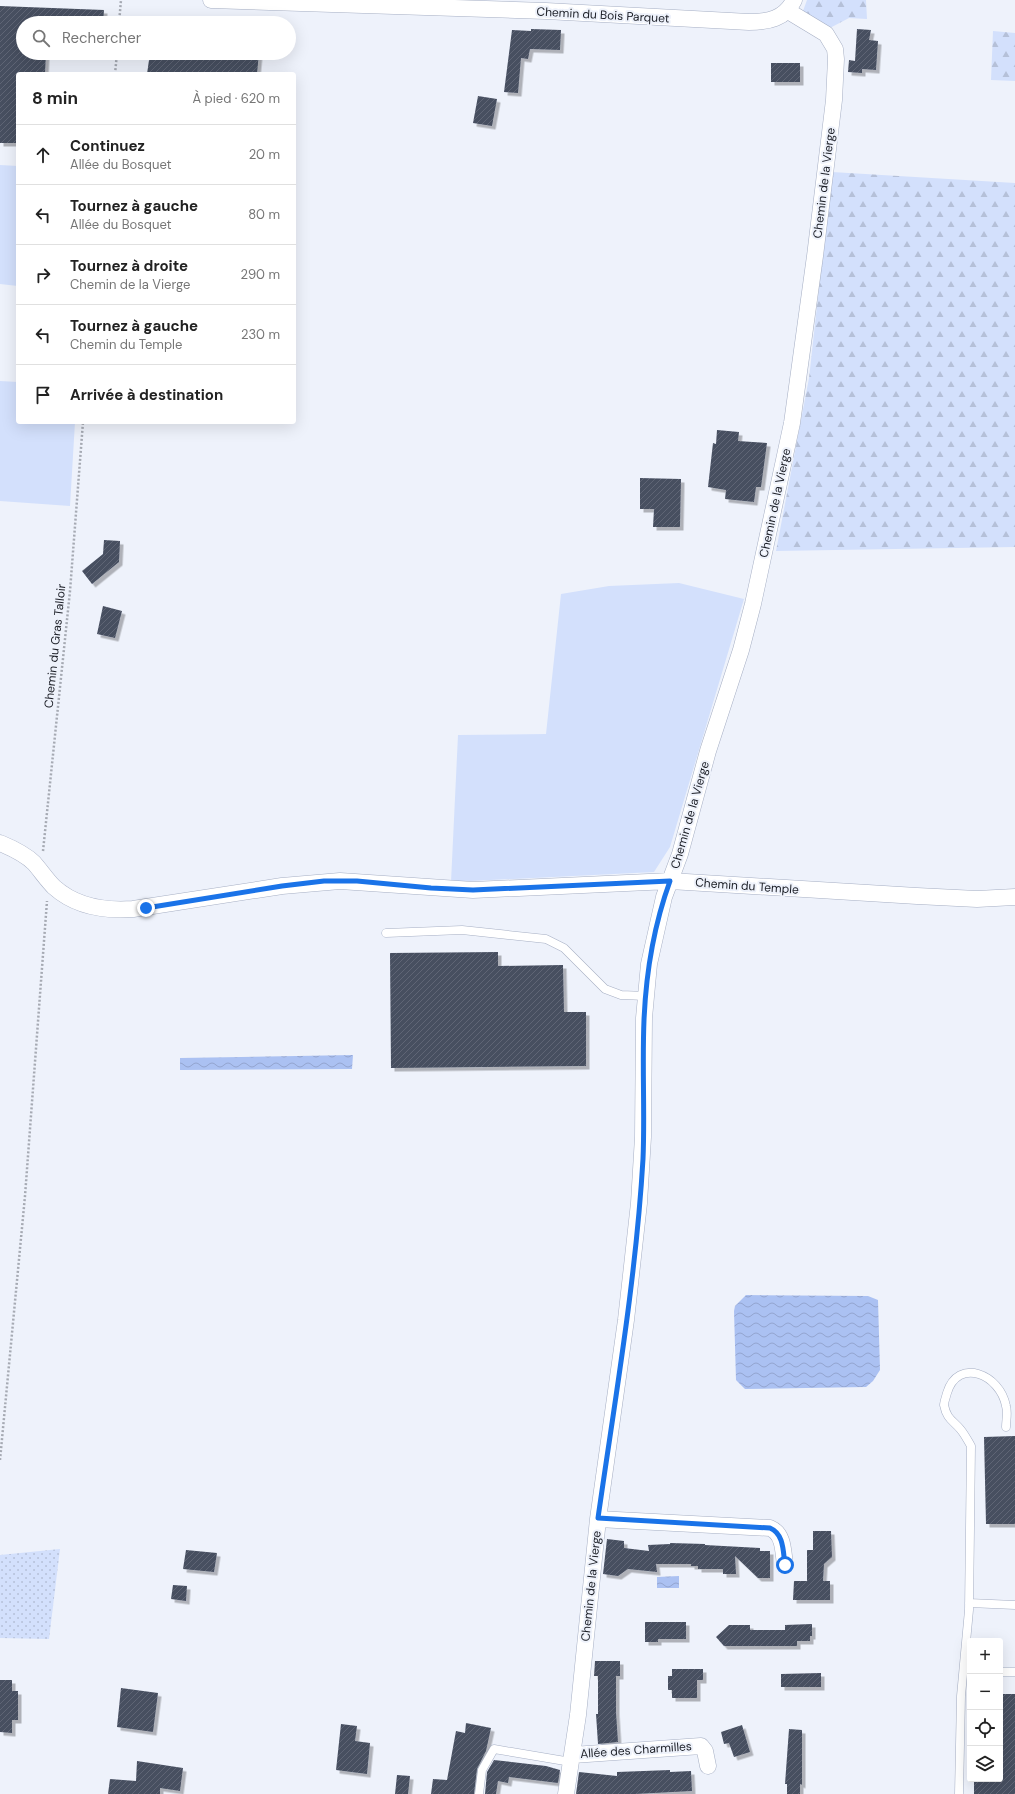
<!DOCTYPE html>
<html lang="fr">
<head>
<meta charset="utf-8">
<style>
  body { margin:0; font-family:"DM Sans",sans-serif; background:#f2f2f2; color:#222 }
  .controls { position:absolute; right:12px; bottom:12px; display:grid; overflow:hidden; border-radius:4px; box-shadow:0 4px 16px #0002 }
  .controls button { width:36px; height:36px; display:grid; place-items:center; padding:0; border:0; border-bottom:1px solid #e0e0e0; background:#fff; color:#222; font:20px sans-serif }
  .stop { position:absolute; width:12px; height:12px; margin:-9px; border:3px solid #1a73e8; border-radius:50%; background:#fff }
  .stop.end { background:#1a73e8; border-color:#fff; box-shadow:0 1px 4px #0008 }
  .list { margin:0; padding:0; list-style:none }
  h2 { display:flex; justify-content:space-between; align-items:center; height:52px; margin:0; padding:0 16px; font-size:17px }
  h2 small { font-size:13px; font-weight:400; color:#767676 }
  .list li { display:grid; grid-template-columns:26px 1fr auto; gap:12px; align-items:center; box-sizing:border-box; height:60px; padding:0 16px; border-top:1px solid #e0e0e0 }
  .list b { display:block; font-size:15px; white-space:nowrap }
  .list p { margin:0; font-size:13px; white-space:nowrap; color:#767676 }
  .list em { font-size:13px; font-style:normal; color:#767676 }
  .icon { flex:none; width:22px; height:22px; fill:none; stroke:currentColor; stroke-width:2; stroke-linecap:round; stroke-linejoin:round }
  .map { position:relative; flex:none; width:1015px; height:1794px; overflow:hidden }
  .search { position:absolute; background:#fff; box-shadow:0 4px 16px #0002; left:16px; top:16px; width:280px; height:44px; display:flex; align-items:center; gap:10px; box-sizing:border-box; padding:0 14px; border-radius:22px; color:#767676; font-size:15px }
  .panel { position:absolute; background:#fff; box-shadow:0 4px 16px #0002; left:16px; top:72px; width:280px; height:352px; border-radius:4px }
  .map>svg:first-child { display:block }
  .green { fill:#d3e0fc }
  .forest { fill:url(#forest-firs) }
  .park { fill:url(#park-dots) }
  .water { fill:url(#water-waves) }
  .building { fill:url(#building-hatch); filter:url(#shadow) }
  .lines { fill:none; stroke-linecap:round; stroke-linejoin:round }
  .lane-casing { stroke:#a6afc4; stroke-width:9 }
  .street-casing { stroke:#a6afc4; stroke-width:17 }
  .path { stroke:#a6aab3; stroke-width:2.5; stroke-dasharray:2 2; stroke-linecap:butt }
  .lane { stroke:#fff; stroke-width:8 }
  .street { stroke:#fff; stroke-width:16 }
  .route { stroke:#1a73e8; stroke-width:5 }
  .labels { text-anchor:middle; stroke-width:4; stroke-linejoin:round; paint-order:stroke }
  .street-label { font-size:12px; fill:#1b1e26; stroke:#eef2fb }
</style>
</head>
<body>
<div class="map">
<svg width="1015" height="1794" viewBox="0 0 1015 1794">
  <defs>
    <pattern id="forest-firs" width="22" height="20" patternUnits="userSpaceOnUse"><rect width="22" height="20" fill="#d3e0fc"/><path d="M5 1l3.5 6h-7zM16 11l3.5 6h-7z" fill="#b5c0d8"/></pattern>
    <pattern id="park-dots" width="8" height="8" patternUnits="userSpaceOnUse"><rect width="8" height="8" fill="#d3e0fc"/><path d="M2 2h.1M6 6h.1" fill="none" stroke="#b5c0d8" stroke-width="1.8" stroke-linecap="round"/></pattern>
    <pattern id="water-waves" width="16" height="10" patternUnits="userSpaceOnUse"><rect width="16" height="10" fill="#abc1f2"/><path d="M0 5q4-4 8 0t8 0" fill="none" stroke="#93a5cf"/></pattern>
    <pattern id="building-hatch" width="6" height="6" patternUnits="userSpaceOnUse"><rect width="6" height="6" fill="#474f61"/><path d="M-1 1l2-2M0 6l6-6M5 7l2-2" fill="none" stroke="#5e6574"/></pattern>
    <filter id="shadow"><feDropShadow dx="3.5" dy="3.5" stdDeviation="0" flood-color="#0004"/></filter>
  </defs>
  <rect width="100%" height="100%" fill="#eef2fb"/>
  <path class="green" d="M0 165 18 166V286L0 284Z
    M0 381 18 382V422H75L70 506 0 501Z
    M679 583 744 599 670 847 654 872 451 882 458 735 546 734 561 594 609 586Z"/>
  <path class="forest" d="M807 0H866L867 19 849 18 828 29 803 11Z
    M993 31 1015 33V81L991 80Z
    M832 172 1015 183V547L776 551 809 378Z"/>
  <path class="park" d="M60 1549 49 1639 0 1638V1555Z"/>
  <path class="water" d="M353 1055 352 1069 180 1070V1058Z
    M746 1295 868 1296 878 1300 880 1370 873 1381 866 1387 745 1389 736 1380 734 1311 735 1306Z
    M679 1576V1588H657V1577Z"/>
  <path class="building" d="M0 6 104 10 103 23H23V53H46L45 74H18V143H0Z
    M531 29 561 30 560 50 530 49 528 59 521 58 518 93 504 92 512 30 531 31Z
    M857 29 871 30 869 40 878 41 876 70 862 69V73L848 72 849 60 855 61Z
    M150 53H259L257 74H147Z
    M771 63H800V82H771Z
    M478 96 497 99 492 126 473 123Z
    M717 430 739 432 738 441 767 443 761 487H756L754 502 725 499 726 490 708 487 713 443 716 444Z
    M640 478 681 479 680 527H653L654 509H640Z
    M104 540 120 541 119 562 92 584 82 571 103 554Z
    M103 606 122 611 115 638 97 634Z
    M498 952V966L563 965 564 1012H586V1066L391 1068 390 953Z
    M1015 1436V1524H986L984 1437Z
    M813 1531H831L832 1557 824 1564 823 1581H830V1600H793L794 1581H807V1550H813Z
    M607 1539 624 1541V1548L649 1551 648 1545 670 1544V1543L705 1544V1545L760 1548V1551H770V1578H758L735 1556 736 1574H723V1569H698V1566H691V1564H656L657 1572 628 1569 618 1576 603 1574Z
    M186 1550 217 1553 214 1572 183 1569Z
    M173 1585 187 1586 186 1601 171 1599Z
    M645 1622H686V1639H658V1642H645Z
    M812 1624V1636H810V1641H797V1646H724L716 1637 729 1625H750V1630H785V1625Z
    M595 1661H620V1676H616V1712L618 1742 598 1744 596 1714H598V1676H594Z
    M672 1669H703V1680H697V1698H672V1690H668V1676H672Z
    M821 1673V1687H781V1674Z
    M0 1680H12V1691H18V1720H12V1733L0 1732Z
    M121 1688 158 1693 153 1732 117 1727Z
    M1000 1694H1015V1794H974V1779H1000Z
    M466 1723 491 1728 486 1751 477 1769 474 1794H431L433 1779 447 1780 456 1731 465 1733Z
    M341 1724 357 1726 355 1741 370 1743 367 1774 336 1770Z
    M742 1725 750 1752 734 1757 729 1743 724 1744 721 1732Z
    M789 1729 802 1730V1785L800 1784V1794H787V1784H785Z
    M494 1760 546 1766 560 1770 558 1783 509 1777 508 1783 498 1781 496 1794H485L487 1772Z
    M137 1761 183 1768 180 1791 160 1788V1794H108L110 1779 136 1781Z
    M670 1770V1772L691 1771 692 1791 635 1794H576L579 1772 617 1776V1772Z
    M397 1775 410 1776 408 1794H395Z"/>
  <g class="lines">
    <defs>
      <path id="lane" d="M386 933 462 930 546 939 564 948 605 989 621 995 646 996
        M969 1603 1015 1605
        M1000 1672H1015
        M479 1794 482 1770 494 1749 571 1762
        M959 1794 961 1696 969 1610 971 1446C968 1441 965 1435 961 1430 953 1420 947 1420 944 1405 944 1402 946 1397 947 1393 958 1357 1000 1374 1006 1406 1008 1412 1006 1421 1006 1427"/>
      <path id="street" d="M211 0 546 11 749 22C768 22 785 19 794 0
        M0 843C12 848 25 854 34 863 41 871 47 880 54 887 75 906 105 911 133 909L282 886 340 881 473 890 670 881 917 896 977 899 1015 897
        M598 1519 770 1528C784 1534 783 1551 785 1565
        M573 1755 701 1746 705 1751 708 1766
        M566 1794 578 1715 598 1519 626 1320 639 1203 643 1137 644 1018 649 964 664 897 680 854 708 751 741 650 753 604 792 423 815 256 834 100 836 59 835 49 826 34 788 11"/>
    </defs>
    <use href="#lane" class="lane-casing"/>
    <use href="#street" class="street-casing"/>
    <path class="path" d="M119 23 121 0
      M115 74 117 53
      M43 851 70 591 83 422
      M0 1460 25 1196 47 901"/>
    <use href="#lane" class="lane"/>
    <use href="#street" class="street"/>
  </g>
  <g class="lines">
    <path class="route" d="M146 908 282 886 324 881H357L431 888 473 890 670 881C654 925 646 973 644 1020 642 1067 645 1113 643 1159 636 1279 615 1399 598 1518L770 1528C784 1534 783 1551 785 1565"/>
  </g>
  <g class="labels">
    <g class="street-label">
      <text transform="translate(603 15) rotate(3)" y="4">Chemin du Bois Parquet</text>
      <text transform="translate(824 183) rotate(-83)" y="4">Chemin de la Vierge</text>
      <text transform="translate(775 503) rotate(-78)" y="4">Chemin de la Vierge</text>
      <text transform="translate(55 646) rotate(-84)" y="4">Chemin du Gras Talloir</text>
      <text transform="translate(690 815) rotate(-74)" y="4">Chemin de la Vierge</text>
      <text transform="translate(747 886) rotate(4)" y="4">Chemin du Temple</text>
      <text transform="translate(591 1586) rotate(-84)" y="4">Chemin de la Vierge</text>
      <text transform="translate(636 1750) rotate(-4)" y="4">Allée des Charmilles</text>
    </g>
  </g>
</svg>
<div class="controls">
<button>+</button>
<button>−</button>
<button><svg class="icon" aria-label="locate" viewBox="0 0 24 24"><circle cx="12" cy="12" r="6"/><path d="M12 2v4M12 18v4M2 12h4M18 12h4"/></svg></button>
<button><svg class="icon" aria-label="layers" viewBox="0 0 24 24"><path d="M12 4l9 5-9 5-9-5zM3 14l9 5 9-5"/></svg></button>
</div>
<div class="stop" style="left:785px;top:1565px"></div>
<div class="stop end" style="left:146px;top:908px"></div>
<div class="search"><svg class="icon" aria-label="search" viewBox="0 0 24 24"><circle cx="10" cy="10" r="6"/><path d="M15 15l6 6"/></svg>Rechercher</div>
<section class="panel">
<h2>8 min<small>À pied · 620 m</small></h2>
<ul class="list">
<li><svg class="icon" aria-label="ahead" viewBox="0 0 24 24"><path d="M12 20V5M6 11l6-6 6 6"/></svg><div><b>Continuez</b><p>Allée du Bosquet</p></div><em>20 m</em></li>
<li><svg class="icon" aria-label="left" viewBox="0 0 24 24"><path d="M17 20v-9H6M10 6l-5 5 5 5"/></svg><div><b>Tournez à gauche</b><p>Allée du Bosquet</p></div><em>80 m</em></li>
<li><svg class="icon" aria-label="right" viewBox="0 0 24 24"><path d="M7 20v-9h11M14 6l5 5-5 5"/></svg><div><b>Tournez à droite</b><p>Chemin de la Vierge</p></div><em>290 m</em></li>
<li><svg class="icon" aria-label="left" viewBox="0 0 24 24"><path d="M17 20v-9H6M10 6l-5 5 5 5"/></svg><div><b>Tournez à gauche</b><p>Chemin du Temple</p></div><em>230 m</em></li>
<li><svg class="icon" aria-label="arrive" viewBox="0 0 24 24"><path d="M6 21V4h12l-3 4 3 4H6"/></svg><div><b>Arrivée à destination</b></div></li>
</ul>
</section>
</div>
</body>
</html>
